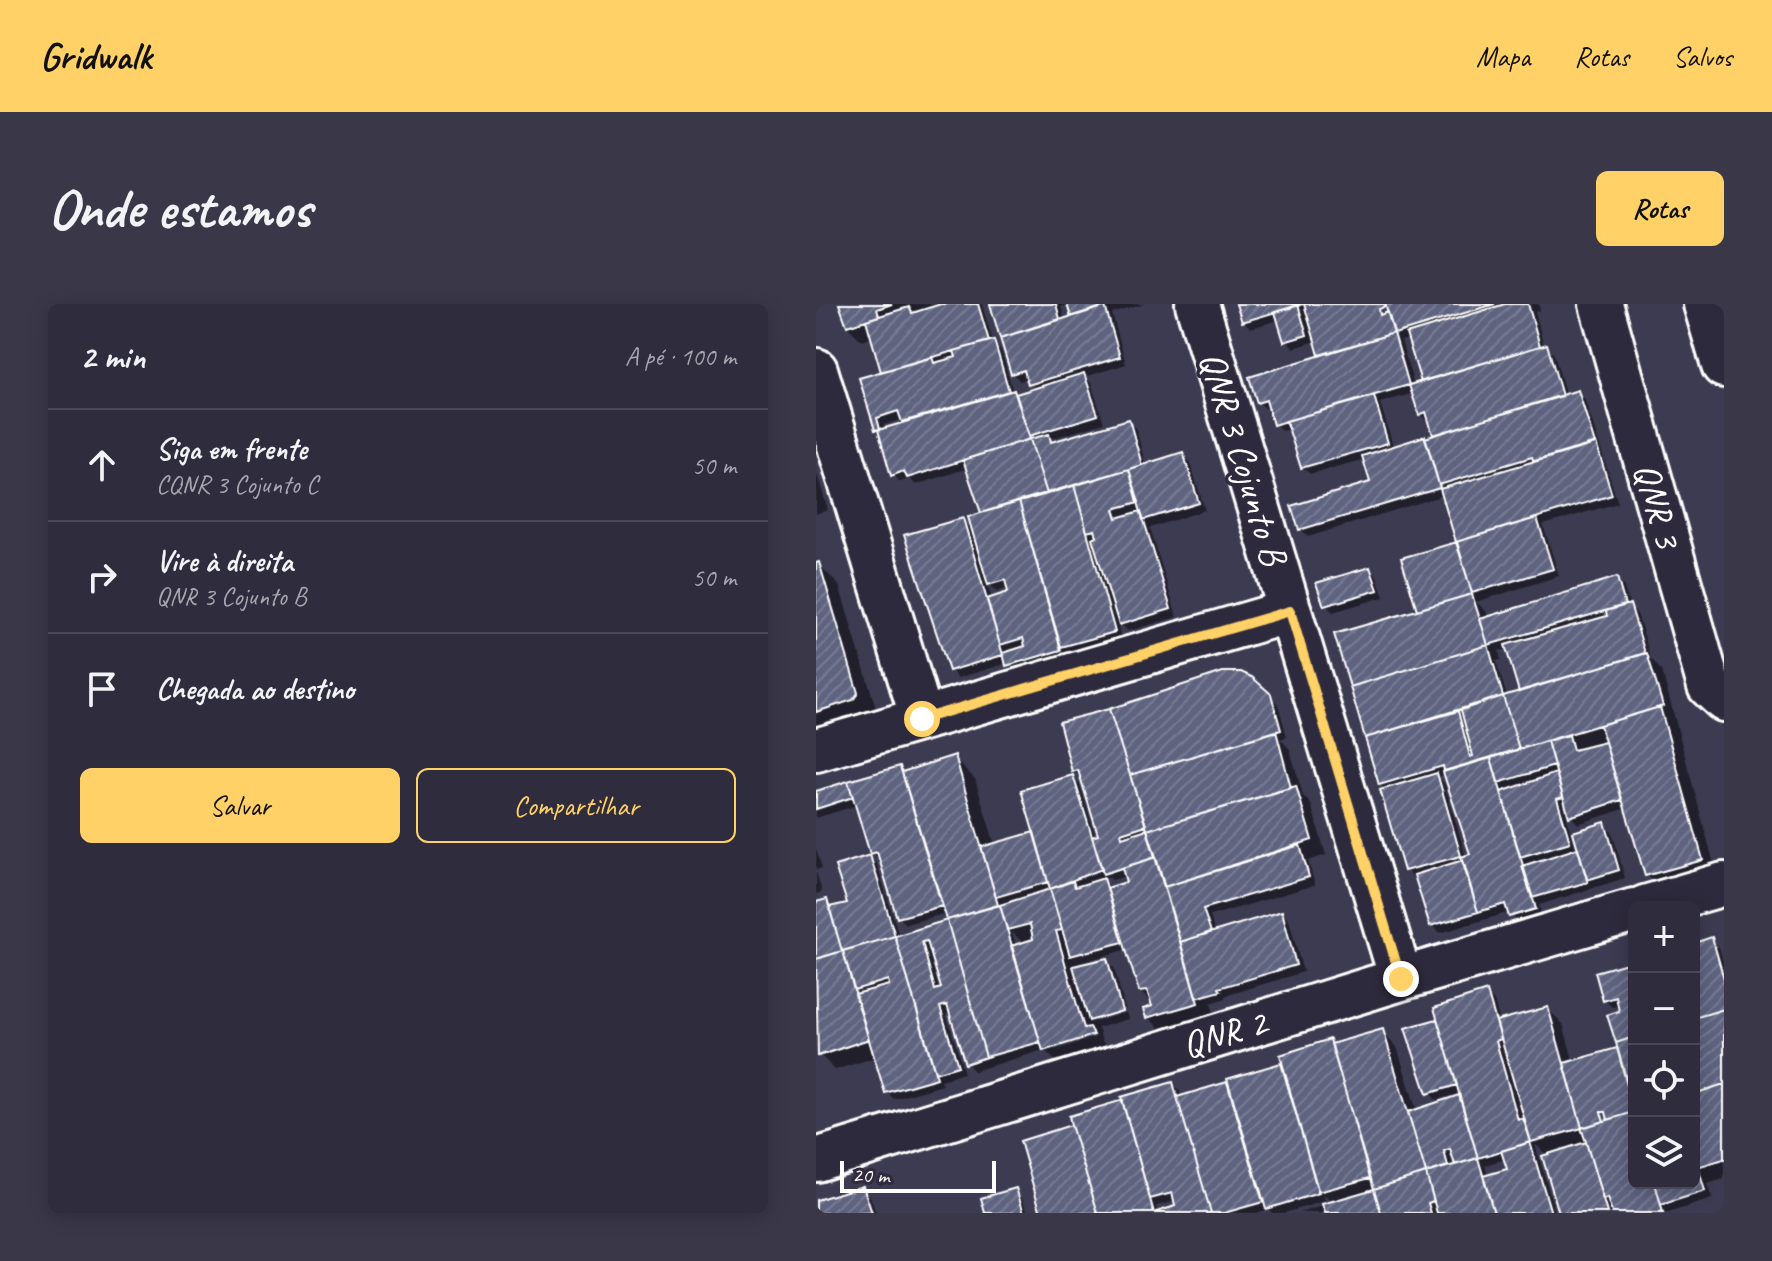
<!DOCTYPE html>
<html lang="pt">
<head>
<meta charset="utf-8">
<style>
  body { margin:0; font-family:Caveat,sans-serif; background:#3a3848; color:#f1f3f6 }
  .controls { position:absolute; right:24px; bottom:24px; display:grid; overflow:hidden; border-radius:12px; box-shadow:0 4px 20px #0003 }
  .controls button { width:72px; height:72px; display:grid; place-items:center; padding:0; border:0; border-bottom:2px solid #494857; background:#2e2c3d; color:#f1f3f6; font:40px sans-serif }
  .scale { position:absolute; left:24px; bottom:20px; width:156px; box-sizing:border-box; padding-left:8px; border:4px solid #fff; border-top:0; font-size:22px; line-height:28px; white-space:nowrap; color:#fff; -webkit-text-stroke:6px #2f2a3d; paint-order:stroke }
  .stop { position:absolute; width:24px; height:24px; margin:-18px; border:6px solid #ffd166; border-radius:50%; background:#fff }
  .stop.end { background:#ffd166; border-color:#fff; box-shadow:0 2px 8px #0008 }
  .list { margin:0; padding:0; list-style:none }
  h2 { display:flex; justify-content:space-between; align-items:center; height:104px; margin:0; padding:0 32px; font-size:34px }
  h2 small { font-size:26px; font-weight:400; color:#a7a7b0 }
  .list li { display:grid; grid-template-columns:52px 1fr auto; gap:24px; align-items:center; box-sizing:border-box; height:112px; padding:0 32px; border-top:2px solid #494857 }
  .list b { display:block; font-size:30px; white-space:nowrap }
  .list p { margin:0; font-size:26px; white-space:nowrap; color:#a7a7b0 }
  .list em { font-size:26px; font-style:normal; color:#a7a7b0 }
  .actions { display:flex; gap:16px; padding:24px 32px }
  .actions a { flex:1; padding:18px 0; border:2px solid #ffd166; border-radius:12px; text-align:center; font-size:28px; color:#ffd166 }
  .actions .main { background:#ffd166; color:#111 }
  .icon { flex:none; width:44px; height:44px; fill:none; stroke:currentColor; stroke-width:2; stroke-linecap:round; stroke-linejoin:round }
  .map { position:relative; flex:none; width:908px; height:909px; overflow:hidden; border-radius:12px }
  header { display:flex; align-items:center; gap:48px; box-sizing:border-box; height:112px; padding:0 40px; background:#ffd166; color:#111 }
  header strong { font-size:38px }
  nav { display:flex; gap:44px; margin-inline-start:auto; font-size:28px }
  .intro { display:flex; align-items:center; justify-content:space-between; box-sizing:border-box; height:192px; padding:0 48px }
  h1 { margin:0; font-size:56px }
  .button { padding:20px 36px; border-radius:12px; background:#ffd166; color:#111; font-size:28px; font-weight:700 }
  main { display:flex; gap:48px; padding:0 48px }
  aside { flex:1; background:#2e2c3d; border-radius:12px; box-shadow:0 4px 20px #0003 }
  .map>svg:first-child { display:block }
  .shadow { fill:#0007; fill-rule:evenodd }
  .building { fill:url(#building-hatch); stroke:#fff; stroke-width:2; fill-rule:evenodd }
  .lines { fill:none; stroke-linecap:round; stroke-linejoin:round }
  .street-casing { stroke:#fff; stroke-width:48 }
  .secondary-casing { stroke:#fff; stroke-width:50 }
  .street { stroke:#2f2a3d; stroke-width:42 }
  .secondary { stroke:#2f2a3d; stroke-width:44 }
  .route { stroke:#ffd166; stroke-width:10 }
  .labels { text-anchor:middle; stroke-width:7; stroke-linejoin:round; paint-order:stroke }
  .street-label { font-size:38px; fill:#fff; stroke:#2f2a3d }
</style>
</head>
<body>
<header>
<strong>Gridwalk</strong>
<nav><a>Mapa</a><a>Rotas</a><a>Salvos</a></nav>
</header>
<div class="intro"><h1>Onde estamos</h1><a class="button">Rotas</a></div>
<main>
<aside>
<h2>2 min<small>A pé · 100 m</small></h2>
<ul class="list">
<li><svg class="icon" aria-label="ahead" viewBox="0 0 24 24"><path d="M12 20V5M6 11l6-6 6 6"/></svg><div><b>Siga em frente</b><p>CQNR 3 Cojunto C</p></div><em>50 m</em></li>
<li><svg class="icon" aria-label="right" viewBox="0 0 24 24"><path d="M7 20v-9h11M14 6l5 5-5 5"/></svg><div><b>Vire à direita</b><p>QNR 3 Cojunto B</p></div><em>50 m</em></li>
<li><svg class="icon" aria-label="arrive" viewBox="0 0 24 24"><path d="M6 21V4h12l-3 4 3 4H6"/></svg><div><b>Chegada ao destino</b></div></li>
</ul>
<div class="actions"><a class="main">Salvar</a><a>Compartilhar</a></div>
</aside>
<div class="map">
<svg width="908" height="909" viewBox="0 0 908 909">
  <defs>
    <pattern id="building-hatch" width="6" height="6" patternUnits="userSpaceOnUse" patternTransform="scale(2)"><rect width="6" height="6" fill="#5e6480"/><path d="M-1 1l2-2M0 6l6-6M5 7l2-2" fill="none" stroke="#767b93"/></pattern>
  </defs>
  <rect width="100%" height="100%" fill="#3d3b51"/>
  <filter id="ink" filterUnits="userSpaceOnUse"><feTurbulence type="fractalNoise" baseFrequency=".0125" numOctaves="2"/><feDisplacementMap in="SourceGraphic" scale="16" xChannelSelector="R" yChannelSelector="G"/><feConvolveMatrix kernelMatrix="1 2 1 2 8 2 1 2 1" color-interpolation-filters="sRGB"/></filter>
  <g filter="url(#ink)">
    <path class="shadow" d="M25 0H169L166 1 177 38 185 46 197 88 201 92 220 86 212 74 204 77 196 69 176 0H328L296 10 310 60 269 73 275 79 288 119 234 135 239 139 312 117 320 125 330 162 367 151 374 158 389 206 334 224 361 313 312 327 300 315 305 335 200 369 192 359 142 374 135 366 147 217 159 229 167 210 152 164 100 181 94 175 84 178 77 170 46 75 67 69 57 33 46 37 31 22ZM253 0 258 14 249 16 245 3ZM87 115 89 120 68 126 67 121ZM170 276 181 288 193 284 194 290 176 296Z
      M422 0H571L560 4 563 14 574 10 572 0H723L724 6 719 7 728 43 738 50 750 92 762 88 769 96 802 199 727 221 743 272 660 298 670 307 672 314 801 275 808 283 814 303 821 310 835 355 846 367 901 571 846 586 831 571 811 504 762 520 755 512 752 501 748 502 760 547 788 521 796 528 809 574 723 601 726 612 702 619 694 608 624 629 616 621 601 573 598 574 590 566 570 486 564 480 536 385 603 307 642 239 628 191 492 233 485 225 557 180 549 155 494 170 486 163 475 125 466 127 459 120 454 104 450 105 442 98 505 53 501 37 478 44 470 36 463 16 435 24 427 17ZM594 35 608 79 598 82 585 37ZM598 89 604 110 612 117 614 116 619 133 578 145 564 99ZM659 307H663L676 350 673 351ZM692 345 705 389 691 393 680 357 685 356 683 347ZM632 470 657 551 650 553 628 479 622 473Z
      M0 167 12 206 0 210Z
      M2 260 23 281 62 411 12 432 0 420Z
      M554 265 561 272 568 293 517 308 510 301Z
      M453 392 462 400 471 433 464 435 474 445 487 492 495 500 510 551 492 557 499 581 394 612 399 629 466 609 473 616 487 668 409 692 410 694 395 699 401 719 353 734 332 713 338 703 324 687 312 645 263 659 264 663 290 656 298 664 309 704 279 714V718L310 708 312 715 282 724 286 737 295 746 250 767 228 746 158 767 151 759 135 709 130 710 148 769 125 776 127 781 78 795 71 788 60 753 19 766 4 751 0 738V600L10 597 18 604 33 600 54 553 61 561 83 632 134 617 131 609 90 620 82 612 65 556 56 549 42 501 0 514V490L83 464 88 469 138 454 159 475 179 541 220 529 256 473 264 481 280 534 284 532 265 474 258 467ZM310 572 312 580 296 585 287 575 293 573 296 576ZM196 628 208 640 200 642ZM112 645H116L127 686H123ZM276 729 280 733 239 746V741Z
      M0 544 6 564 0 566Z
      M0 567 6 588 0 590Z
      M895 636 903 643 908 661V875L891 880 896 895 852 909H745L732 852 719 840 739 909H483L516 899 507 890 509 897 468 909H456L452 905 440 909H344L361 903 360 897 340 902 342 909H227L258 823 356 780 364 787 365 794 464 762 471 768 517 741 566 727 581 743 601 807 645 793 644 789 620 796 613 788 592 726 623 716 670 690 678 697 684 718 732 705 747 720 758 759 803 745 804 701 796 703 789 696 818 659V879H878V641ZM791 805 795 818 786 819 783 807ZM639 853 642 862 637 863 635 854ZM690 855 693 866 672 873 669 861Z
      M47 884 54 892 60 909H0V898Z
      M199 886 206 894 212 909H171Z"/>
    <path class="building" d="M23 0H76L61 5 63 12 31 22Z
      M125 0H162L173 37 65 68 50 16 93 3 96 9Z
      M174 0H240L244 15 184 34Z
      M251 0H297L255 13Z
      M420 0H487L426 18Z
      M488 0H569L570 2 563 5 564 11 572 8 578 29 503 51Z
      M569 0H679L578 30Z
      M689 0H712L724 42 605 78 590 30Z
      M482 1 491 31 468 38 459 8Z
      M289 2 304 53 212 81 208 66 195 70 184 34Z
      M578 29 593 81 457 121 450 96 441 99 433 73Z
      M178 36 193 87 86 118 82 107 61 114 64 125 59 126 43 74 116 53 118 59 140 53 138 47Z
      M731 40 746 92 617 131 610 108 603 111 593 81Z
      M268 69 282 111 213 132 200 90Z
      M198 86 214 135 91 174 88 167 75 172 62 126Z
      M762 86 779 140 718 158 716 153 623 181 609 134Z
      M558 92 572 139 485 164 470 117Z
      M313 115 326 161 231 190 214 135 233 130 235 138Z
      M609 132 624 184 483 226 475 202 554 178 546 152Z
      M214 135 231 190 165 209 147 156Z
      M780 139 796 191 640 238 624 185Z
      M367 148 383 199 327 216 313 165Z
      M313 165 323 198 298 205 301 214 325 207 355 305 303 321 276 234 280 232 278 226 271 228 258 181Z
      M258 181 299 328 245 343 203 197Z
      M203 197 245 346 190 362 187 349 209 342 207 334 184 341 171 295 192 288 189 276 172 281 152 213Z
      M147 214 187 351 133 367 88 231Z
      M721 214 737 265 656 289 640 238Z
      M641 238 656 290 601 306 585 254Z
      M3 258 42 389 37 396 0 408V259Z
      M554 263 562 286 508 302 500 279Z
      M801 273 809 301 672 341 664 315Z
      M656 290 672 341 534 383 518 330Z
      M814 300 829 349 703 388 689 341 791 312 790 307Z
      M672 341 687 392 549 434 534 383Z
      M831 349 847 402 703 445 687 392Z
      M407 368H425L436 373 455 390 465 426 314 471 293 405Z
      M687 392 703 445 628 467 627 462 563 481 549 434 642 407 654 453 657 452 645 406Z
      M844 403 887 556 829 572 784 421Z
      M293 405 330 521 305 529 306 533 331 525 340 553 287 570 276 533 282 531 262 466 256 468 243 418Z
      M460 427 475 484 331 526 314 471Z
      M753 431 757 446 789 438 806 496 753 513 731 437Z
      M731 437 738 462 682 479 675 454Z
      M139 451 182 601 131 616 86 468Z
      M675 454 720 605 693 613 689 600 662 608 645 553 654 550 627 468Z
      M84 462 126 602 81 614 61 548 54 550 32 477Z
      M621 469 645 552 588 567 564 486Z
      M740 469 747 493 741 495 754 538 704 553 685 488Z
      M257 471 286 565 234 585 205 486Z
      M32 477 37 493 0 505V487Z
      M480 482 496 536 348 583 331 526Z
      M789 518 803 566 771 576 757 528Z
      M218 528 232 578 180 593 165 543Z
      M484 541 493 573 387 605 395 628 364 638 348 583Z
      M762 544 772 578 716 594 706 562Z
      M54 551 79 632 26 647 13 603 31 599 19 562Z
      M340 553 382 699 330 714 327 705 336 702 331 687 323 688 291 584 310 578 306 564Z
      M647 556 662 608 614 622 598 571Z
      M288 574 307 638 254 652 234 585 257 577 259 583Z
      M234 585 246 626 240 627 263 708 268 724 274 723 278 731 227 747 195 642 217 635 214 620 191 626 184 601Z
      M11 595 26 647 0 655V598Z
      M184 601 224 738 170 753 131 616Z
      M466 607 480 661 403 684 405 687 380 694 364 638Z
      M131 616 170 753 149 760 131 701 124 703 142 762 119 769 79 632ZM111 637 125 684 119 686 106 638Z
      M79 632 121 774 69 789 39 690 73 681 72 676 38 686 27 647Z
      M896 633 908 675V705L878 714V639Z
      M27 647 53 735 2 752 0 655Z
      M291 654 306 707 273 717 257 662Z
      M818 657V733L800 739 791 711 803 707 800 693 787 697 779 668Z
      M671 687 685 735 680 737 702 816 707 814 715 838 662 854 618 704Z
      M732 703 766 824 715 838 680 717Z
      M908 705V780L878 790V714Z
      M621 715 641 781 611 790 589 724Z
      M567 725 610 869 558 885 515 740Z
      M818 733V802L800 739Z
      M514 735 554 874 502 888 464 751Z
      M801 744 818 808 792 816 790 808H785L788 817 766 824 748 759Z
      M465 759 503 889 450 905 411 775Z
      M357 778 361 793 395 909H338L359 902 356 889 334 895 305 793Z
      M411 778 447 898 408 909H395L361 793Z
      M908 780V855L878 864V790Z
      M643 791 662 854 639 861 634 845 628 847 632 862 610 869 592 808Z
      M307 796V799L338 909H282L255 821 253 812Z
      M818 808V879H839L847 909H796L791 894 787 896 770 838 765 824Z
      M255 821 282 909H225L204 837Z
      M714 838 735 909H678L667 872 691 865 685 847Z
      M770 838 791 909H743L726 852Z
      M662 854 678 909H621L610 869Z
      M882 863 889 887 845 901 839 879H878V864Z
      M610 869 618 897 612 899 615 909H565L558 885Z
      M47 882 56 909H0V896Z
      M200 884 208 909H169L165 894Z
      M558 885 565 909H509L506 900Z"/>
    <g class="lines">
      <defs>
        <path id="street" d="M381 0 585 675
          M785 0 893 382 908 396
          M0 66 106 415
          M0 446 474 307
          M829 603 908 580
          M0 856 585 675 818 606"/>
        <path id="secondary" d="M890 0 908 61"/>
      </defs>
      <use href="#street" class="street-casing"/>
      <use href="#secondary" class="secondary-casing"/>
      <use href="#street" class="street"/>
      <use href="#secondary" class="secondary"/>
    </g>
  </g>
  <g class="lines" filter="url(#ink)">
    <path class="route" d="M106 415 474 307 585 675"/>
  </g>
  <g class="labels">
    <g class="street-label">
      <text transform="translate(428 154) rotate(73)" y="13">QNR 3 Cojunto B</text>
      <text transform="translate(842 201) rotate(74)" y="13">QNR 3</text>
      <text transform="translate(408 729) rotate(-17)" y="13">QNR 2</text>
    </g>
  </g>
</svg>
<div class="controls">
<button>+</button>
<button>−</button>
<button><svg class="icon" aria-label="locate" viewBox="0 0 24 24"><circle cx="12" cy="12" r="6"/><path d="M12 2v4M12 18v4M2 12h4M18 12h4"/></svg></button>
<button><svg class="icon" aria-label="layers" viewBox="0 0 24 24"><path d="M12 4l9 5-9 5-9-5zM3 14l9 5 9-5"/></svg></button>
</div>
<div class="scale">20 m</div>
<div class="stop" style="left:106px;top:415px"></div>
<div class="stop end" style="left:585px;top:675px"></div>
</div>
</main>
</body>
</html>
